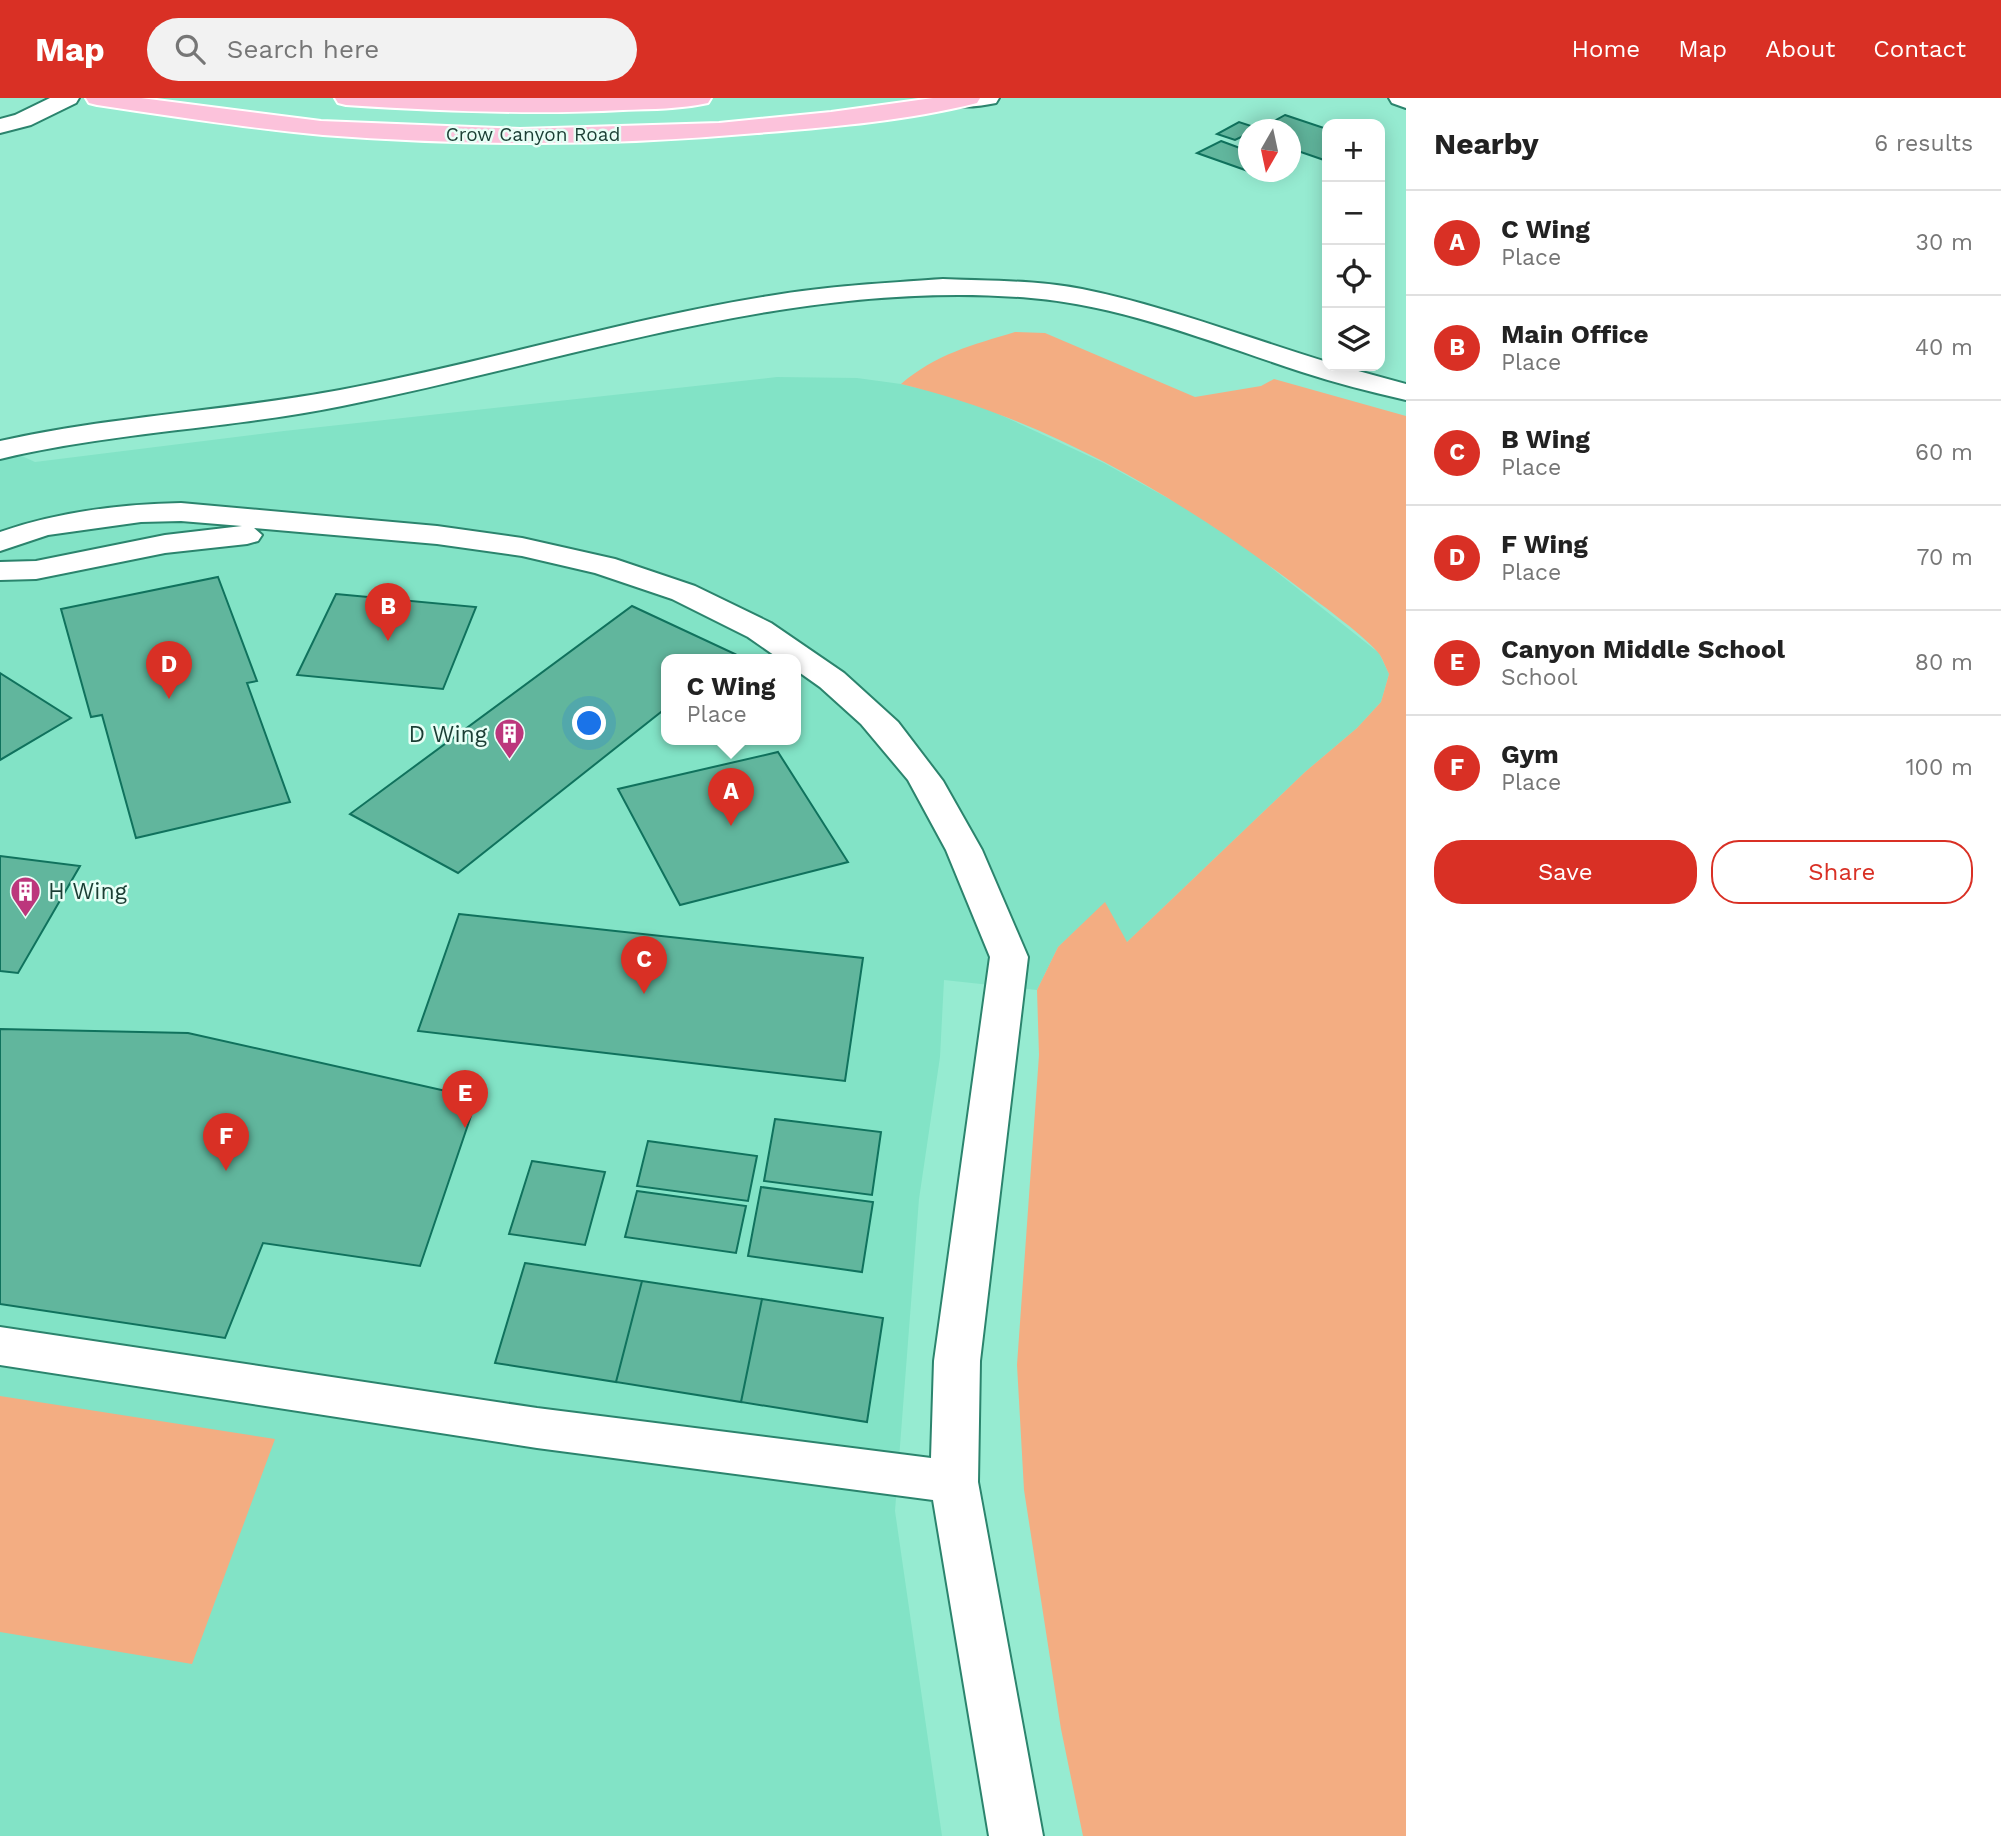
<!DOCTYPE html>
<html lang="en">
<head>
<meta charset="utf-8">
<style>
  body { margin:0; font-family:"Work Sans",sans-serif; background:#f2f2f2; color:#222 }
  .controls { position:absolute; right:21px; top:21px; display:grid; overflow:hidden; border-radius:14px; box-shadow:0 4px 18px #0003 }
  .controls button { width:63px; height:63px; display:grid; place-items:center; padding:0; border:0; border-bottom:2px solid #e0e0e0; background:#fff; color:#222; font:35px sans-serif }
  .compass { position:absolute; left:1238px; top:21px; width:63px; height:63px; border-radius:50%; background:#fff; box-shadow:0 4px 18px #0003; rotate:189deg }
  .you { position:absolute; left:590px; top:626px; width:24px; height:24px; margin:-18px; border:5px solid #fff; border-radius:50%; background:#1a73e8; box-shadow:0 0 0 10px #1a73e833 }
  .badge { display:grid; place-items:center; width:46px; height:46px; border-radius:50%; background:#d93025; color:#fff; font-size:23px; font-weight:700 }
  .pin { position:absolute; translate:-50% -58px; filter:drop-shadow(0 2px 4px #0008) }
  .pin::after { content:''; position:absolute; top:37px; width:24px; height:21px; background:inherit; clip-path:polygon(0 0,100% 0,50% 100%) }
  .popup { position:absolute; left:661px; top:556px; width:140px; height:91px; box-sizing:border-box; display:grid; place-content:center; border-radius:14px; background:#fff; filter:drop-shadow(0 2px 5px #0005); font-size:23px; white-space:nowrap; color:#767676 }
  .popup b { font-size:26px; color:#222 }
  .popup::after { content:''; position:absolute; left:50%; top:100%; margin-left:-14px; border:14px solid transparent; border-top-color:#fff }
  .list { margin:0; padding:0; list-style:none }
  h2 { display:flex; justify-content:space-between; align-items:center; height:91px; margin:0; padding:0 28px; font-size:30px }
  h2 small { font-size:23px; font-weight:400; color:#767676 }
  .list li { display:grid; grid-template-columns:46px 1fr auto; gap:21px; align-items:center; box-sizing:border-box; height:105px; padding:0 28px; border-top:2px solid #e0e0e0 }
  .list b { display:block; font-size:26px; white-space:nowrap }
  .list p { margin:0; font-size:23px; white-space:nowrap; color:#767676 }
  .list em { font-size:23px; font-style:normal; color:#767676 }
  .actions { display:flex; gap:14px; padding:21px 28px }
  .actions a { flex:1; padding:16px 0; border:2px solid #d93025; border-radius:28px; text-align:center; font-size:24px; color:#d93025 }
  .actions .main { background:#d93025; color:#fff }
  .icon { flex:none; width:38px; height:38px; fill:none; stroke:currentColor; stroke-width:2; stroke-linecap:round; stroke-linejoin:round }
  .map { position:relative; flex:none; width:1406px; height:1738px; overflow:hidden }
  header { display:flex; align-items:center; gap:42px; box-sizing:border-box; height:98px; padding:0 35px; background:#d93025; color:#fff }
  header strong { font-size:33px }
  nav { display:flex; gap:38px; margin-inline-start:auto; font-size:24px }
  .search { width:490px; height:63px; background:#f2f2f2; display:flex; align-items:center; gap:18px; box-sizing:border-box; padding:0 24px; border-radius:38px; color:#767676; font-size:26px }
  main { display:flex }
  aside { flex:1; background:#fff }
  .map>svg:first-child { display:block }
  .built { fill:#82e3c6; fill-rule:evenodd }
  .green { fill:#f3ad82 }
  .building { fill:#61b69d; stroke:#10725d; stroke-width:2 }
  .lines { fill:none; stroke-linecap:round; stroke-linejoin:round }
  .minor-casing { stroke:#2b846d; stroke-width:4 }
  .major-casing { stroke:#fff; stroke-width:4 }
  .minor { fill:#fff; fill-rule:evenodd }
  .major { fill:#fcc2db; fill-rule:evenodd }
  .labels { text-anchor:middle; stroke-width:5; stroke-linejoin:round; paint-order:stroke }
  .far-street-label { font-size:19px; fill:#1b3e34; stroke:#e7fff6 }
  .poi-label { font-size:23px; fill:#1b3e34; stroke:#e7fff6; text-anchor:end }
</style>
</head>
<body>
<header>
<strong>Map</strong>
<div class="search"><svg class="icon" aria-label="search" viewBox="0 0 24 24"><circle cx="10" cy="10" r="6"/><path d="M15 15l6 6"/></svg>Search here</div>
<nav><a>Home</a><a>Map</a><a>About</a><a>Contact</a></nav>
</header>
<main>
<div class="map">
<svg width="1406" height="1738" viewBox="0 0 1406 1738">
  <rect width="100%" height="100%" fill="#96ebd1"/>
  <path class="built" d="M777 279 857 280 901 286 943 296 992 313 1104 365 1184 409 1249 452 1379 555 1389 576 1381 604 1357 630 1305 674 1126 845 1105 805 1058 849 1037 892 944 882 940 959 919 1101 895 1413 942 1738H0V348L35 364 284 333ZM666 562H796V642H666Z"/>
  <path class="green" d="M1015 234 1045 235 1195 299 1261 288 1274 281 1406 318V1738H1083L1061 1631 1024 1392 1017 1267 1039 957 1037 892 1058 849 1105 804 1127 844 1305 674 1357 630 1381 604 1389 576C1386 570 1383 562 1380 557 1369 541 1319 505 1302 492 1182 401 1048 321 901 286 936 256 972 247 1015 234Z
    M0 1298 275 1341 192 1566 0 1534Z"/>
  <path class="building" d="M1285 17 1327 31 1325 34H1327V63L1298 53 1290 54V32H1248V40L1243 38 1235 42 1217 36 1239 24 1260 31Z
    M1221 43 1248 53V73L1197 55Z
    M218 479 257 583 247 585 290 704 136 740 102 617 91 619 61 511Z
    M336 496 476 509 443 591 297 577Z
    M632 508 735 556 728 562H666V610L458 775 350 716Z
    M0 575 71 620 0 662Z
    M778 654 848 764 680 807 618 691Z
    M0 758 80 768 18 875 0 873Z
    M459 816 863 860 845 983 418 933Z
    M0 931 188 935 477 1000 420 1168 263 1145 225 1240 0 1206Z
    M775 1021 881 1034 872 1097 764 1083Z
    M648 1043 757 1058 748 1103 637 1088Z
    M532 1063 605 1074 585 1147 509 1136Z
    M761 1089 873 1104 862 1174 748 1158Z
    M637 1093 746 1108 736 1155 625 1139Z
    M525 1165 642 1183 616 1284 495 1265Z
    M642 1183 762 1201 741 1304 616 1284Z
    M762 1201 883 1220 867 1324 741 1304Z"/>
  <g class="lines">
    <defs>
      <path id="minor" d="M50 0H79L76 5 31 27 0 35V21L15 17Z
        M948 0H999L996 5C982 8 964 10 950 7Z
        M1389 0H1406V10L1392 5Z
        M943 181C989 183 1036 182 1082 191 1166 208 1245 239 1327 264V268H1340L1406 286V302C1371 294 1336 285 1302 274 1213 245 1125 208 1031 200 796 180 570 263 342 308 229 331 112 334 0 361V343C112 318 228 313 340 292 484 265 625 221 769 198 827 188 885 185 943 181Z
        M181 405 437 428 522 440 615 461 695 488 771 525 844 575 898 624 943 683 982 752 1028 859 980 1263 978 1384 1043 1738H989L933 1402 537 1350 0 1267V1229L537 1310 931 1360 934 1263 990 859 946 752 908 682 861 626 820 589 796 572V562H781L748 539 672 501 595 475 522 458 437 446 254 430 262 437 258 443 247 446 165 455 36 481 0 482V464L36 463 165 437 242 428 181 423 141 424 48 437 0 453V434C58 414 120 406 181 405Z"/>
      <path id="major" d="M86 0H141L321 23 520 31 719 25 831 14 933 0H980L977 5C906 23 830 29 757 35 612 48 467 48 323 37 247 30 172 18 97 7L89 5Z
        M335 0H711L708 5C681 11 651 11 623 12 531 17 438 13 346 7L338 5Z"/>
    </defs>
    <use href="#minor" class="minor-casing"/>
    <use href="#major" class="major-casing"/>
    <use href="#minor" class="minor"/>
    <use href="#major" class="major"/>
  </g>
  <defs>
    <symbol id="building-pin" viewBox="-11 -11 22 30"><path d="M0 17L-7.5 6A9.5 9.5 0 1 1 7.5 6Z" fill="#bc377c" stroke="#e7fff6"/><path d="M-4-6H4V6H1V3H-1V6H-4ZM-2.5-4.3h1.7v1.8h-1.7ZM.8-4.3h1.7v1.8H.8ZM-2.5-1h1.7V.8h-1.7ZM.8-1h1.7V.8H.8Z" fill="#fff"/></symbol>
  </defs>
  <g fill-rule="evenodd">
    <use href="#building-pin" x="492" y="618" width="35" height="47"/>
    <use href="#building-pin" x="8" y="776" width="35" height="47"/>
  </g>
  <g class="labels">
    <g class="far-street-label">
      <text x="533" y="43">Crow Canyon Road</text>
    </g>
    <g class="poi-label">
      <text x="487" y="644">D Wing</text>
      <text x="48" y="801" text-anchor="start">H Wing</text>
    </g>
  </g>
</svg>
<div class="controls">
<button>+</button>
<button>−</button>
<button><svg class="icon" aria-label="locate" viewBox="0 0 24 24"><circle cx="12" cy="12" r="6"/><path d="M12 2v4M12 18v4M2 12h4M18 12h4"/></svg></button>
<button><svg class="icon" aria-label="layers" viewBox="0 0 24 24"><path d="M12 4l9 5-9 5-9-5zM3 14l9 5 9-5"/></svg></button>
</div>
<svg class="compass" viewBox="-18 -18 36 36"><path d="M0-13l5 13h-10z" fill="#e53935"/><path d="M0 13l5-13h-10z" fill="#767676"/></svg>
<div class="you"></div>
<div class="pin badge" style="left:731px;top:728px">A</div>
<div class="popup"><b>C Wing</b>Place</div>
<div class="pin badge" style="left:388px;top:543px">B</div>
<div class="pin badge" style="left:644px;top:896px">C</div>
<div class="pin badge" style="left:169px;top:601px">D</div>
<div class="pin badge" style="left:465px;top:1030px">E</div>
<div class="pin badge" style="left:226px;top:1073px">F</div>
</div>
<aside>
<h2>Nearby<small>6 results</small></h2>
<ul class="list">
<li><span class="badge">A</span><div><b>C Wing</b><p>Place</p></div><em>30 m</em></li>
<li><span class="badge">B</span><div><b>Main Office</b><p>Place</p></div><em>40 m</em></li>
<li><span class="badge">C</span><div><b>B Wing</b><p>Place</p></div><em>60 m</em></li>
<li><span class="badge">D</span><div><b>F Wing</b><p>Place</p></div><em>70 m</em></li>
<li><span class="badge">E</span><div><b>Canyon Middle School</b><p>School</p></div><em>80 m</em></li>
<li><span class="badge">F</span><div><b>Gym</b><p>Place</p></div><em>100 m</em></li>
</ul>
<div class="actions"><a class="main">Save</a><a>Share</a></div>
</aside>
</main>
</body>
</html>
